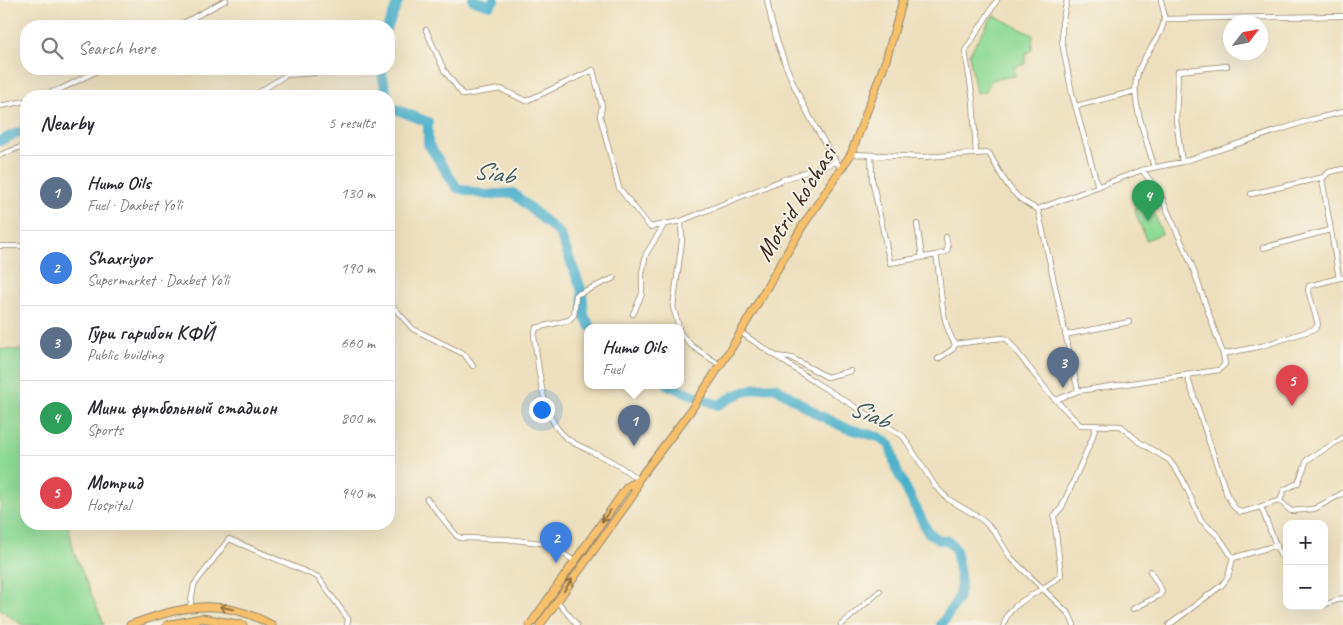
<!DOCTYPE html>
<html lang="en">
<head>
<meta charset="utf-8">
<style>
  body { margin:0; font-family:Caveat,sans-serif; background:#f7f7f7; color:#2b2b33 }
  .controls { position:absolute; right:15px; bottom:15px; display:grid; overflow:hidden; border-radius:10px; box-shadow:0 5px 20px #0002 }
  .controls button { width:45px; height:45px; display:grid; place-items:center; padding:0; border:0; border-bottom:1px solid #e1e1e2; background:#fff; color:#2b2b33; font:25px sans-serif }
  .compass { position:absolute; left:1223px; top:15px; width:45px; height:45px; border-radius:50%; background:#fff; box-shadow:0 5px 20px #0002; rotate:58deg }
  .you { position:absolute; left:541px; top:409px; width:18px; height:18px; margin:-12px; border:4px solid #fff; border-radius:50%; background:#1a73e8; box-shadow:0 0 0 8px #1a73e833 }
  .badge { display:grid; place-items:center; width:32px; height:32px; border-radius:50%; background:#0f766e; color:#fff; font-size:16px; font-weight:700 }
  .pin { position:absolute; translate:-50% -41px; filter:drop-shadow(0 1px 2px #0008) }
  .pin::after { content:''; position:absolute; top:26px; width:18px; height:15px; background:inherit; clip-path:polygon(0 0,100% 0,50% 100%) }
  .popup { position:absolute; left:584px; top:324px; width:100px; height:65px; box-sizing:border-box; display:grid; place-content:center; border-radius:10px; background:#fff; filter:drop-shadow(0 1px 4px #0005); font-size:16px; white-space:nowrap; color:#7c7c81 }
  .popup b { font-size:19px; color:#2b2b33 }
  .popup::after { content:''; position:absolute; left:50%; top:100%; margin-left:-10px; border:10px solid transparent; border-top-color:#fff }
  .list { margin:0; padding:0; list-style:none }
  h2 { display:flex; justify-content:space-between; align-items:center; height:65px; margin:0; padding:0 20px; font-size:21px }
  h2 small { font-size:16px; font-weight:400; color:#7c7c81 }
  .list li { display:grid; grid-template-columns:32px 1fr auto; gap:15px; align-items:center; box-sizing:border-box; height:75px; padding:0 20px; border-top:1px solid #e1e1e2 }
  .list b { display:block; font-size:19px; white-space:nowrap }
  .list p { margin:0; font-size:16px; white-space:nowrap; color:#7c7c81 }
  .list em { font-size:16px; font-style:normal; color:#7c7c81 }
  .icon { flex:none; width:28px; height:28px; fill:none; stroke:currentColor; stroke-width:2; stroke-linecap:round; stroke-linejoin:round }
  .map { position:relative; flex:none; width:1343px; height:625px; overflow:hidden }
  .search { position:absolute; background:#fff; box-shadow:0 5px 20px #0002; left:20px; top:20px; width:375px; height:55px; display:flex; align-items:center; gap:12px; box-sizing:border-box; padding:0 18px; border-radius:20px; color:#7c7c81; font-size:19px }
  .panel { position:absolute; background:#fff; box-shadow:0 5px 20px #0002; left:20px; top:90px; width:375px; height:440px; border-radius:20px }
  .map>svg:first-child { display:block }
  .green { fill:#8eda97; stroke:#64825a }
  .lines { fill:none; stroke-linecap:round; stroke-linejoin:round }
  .river { stroke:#4aafc9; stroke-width:10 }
  .street-casing { stroke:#94856e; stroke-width:6 }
  .primary-casing { stroke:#94856e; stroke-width:9 }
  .street { stroke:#fff; stroke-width:4.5 }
  .primary { stroke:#f7c06c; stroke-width:7 }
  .oneway { stroke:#906e41 }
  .labels { text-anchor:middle; stroke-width:4; stroke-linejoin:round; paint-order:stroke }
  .street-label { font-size:25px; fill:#3b2a1e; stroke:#f7f3e8 }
  .water-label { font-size:26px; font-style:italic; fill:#40595a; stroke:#f7f3e8 }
</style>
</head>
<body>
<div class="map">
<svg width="1343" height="625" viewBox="0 0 1343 625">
  <rect width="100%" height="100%" fill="#f7f3e8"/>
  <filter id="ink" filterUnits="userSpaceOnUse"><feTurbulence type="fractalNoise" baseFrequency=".02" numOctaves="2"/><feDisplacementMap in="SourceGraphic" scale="10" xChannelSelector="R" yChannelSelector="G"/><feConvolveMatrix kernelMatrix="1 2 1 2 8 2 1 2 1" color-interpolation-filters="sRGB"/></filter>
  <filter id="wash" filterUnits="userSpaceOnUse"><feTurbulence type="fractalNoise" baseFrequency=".0096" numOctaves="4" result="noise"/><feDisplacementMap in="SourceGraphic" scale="20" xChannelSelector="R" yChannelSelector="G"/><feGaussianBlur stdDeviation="1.12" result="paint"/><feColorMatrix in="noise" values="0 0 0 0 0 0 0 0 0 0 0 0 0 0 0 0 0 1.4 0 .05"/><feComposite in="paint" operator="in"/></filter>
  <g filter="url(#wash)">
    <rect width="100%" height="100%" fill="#ede0be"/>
    <path class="green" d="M993 15 1033 35 1032 50 1025 54V64L1014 67 1015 76 991 80 986 91 976 93 969 54Z
      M1150 202 1162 234 1146 240 1134 208Z
      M0 349 23 350 26 355V524H68L74 552 104 625H22L0 609Z"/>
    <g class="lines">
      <path class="river" d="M473 0 490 5 494 0
        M388 26 399 0
        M381 69 387 96
        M389 102 390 107 428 122V144L457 188 486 195 513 193 560 234 582 291 584 316 591 327
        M0 141 19 132
        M668 385 718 405 736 395 756 388 775 387 817 414 846 428 879 437 890 445 896 469 928 532 939 540H948L956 550 961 583 958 599 941 625"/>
    </g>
  </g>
  <g filter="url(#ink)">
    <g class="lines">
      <defs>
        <path id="street" d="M767 0C778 62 807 117 841 169
          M1067 0 1062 23V42L1072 94 1098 187
          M1164 19 1343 16
          M178 26 226 0
          M426 30 444 70 463 95 501 89 526 101 593 70 602 106 600 116 619 188 650 227 681 221 782 180 836 162
          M39 96 61 89 101 69
          M253 96 286 75 314 73
          M0 106 26 101
          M1076 106 1136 91
          M851 154 923 157 989 153C1002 176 1011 199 1038 209L1142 170 1182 162 1310 120 1343 112
          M976 154 973 100 965 51 997 0
          M0 155 26 145
          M871 155 872 179 890 263 936 255C942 283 939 319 955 344L1001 338 1007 339 1048 392 1080 425 1121 426 1139 442 1169 460 1182 478 1201 520 1219 537 1233 558 1228 577 1222 585 1169 625
          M1182 162 1176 120 1178 71 1227 66
          M1154 167C1148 143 1132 105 1136 81 1139 57 1162 40 1164 19 1165 13 1162 6 1161 0
          M1343 169 1329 172 1322 179 1339 278H1343
          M1142 170 1159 192 1191 263 1223 354 1262 346 1315 329 1318 324 1308 290 1309 286 1339 278
          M1251 194 1324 177
          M1038 209 1078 391
          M917 224 922 257
          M0 246H26
          M1263 248 1330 230
          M936 255 946 252 948 248 946 237
          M614 278 576 295 574 315 569 320 536 328 534 336C540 371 540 425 574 443 597 455 618 462 638 480
          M389 302 413 329 464 354 473 366
          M633 314 642 294V273L646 254 664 225
          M679 327 673 307 682 241 681 221
          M740 332 813 381 903 436 935 486 948 499 980 518 994 531 1010 557 1069 614 1074 625
          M680 333 692 346 720 365
          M1065 335 1129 322
          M776 356 792 358 827 377 851 371
          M938 359 953 349 955 344
          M1187 376 1227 495 1234 507 1240 512C1254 511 1266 503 1280 501L1291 511 1314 509 1343 493
          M1056 400 1078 391 1219 370 1225 364 1223 354
          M427 499 457 536 461 538 506 539 550 544 574 561
          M1280 501 1284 490 1298 483 1307 460 1343 438
          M1261 507 1280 555 1287 559
          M1233 558 1277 545
          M557 601 577 625
          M1324 605 1343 598
          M1318 606H1320
          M190 607 194 585 229 539 318 577 348 619 347 625
          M1133 609 1160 595 1162 591 1150 571
          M841 625 880 591
          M1004 625C1006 602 1048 590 1061 575L1054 516 1062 507 1092 439 1096 425"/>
        <path id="primary" d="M130 625C183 606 220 596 272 625
          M167 625 202 618 243 625
          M530 625 627 487 638 480 689 413 732 347 802 227 851 154 886 60 903 0
          M540 625 634 494 638 480"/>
      </defs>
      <use href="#street" class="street-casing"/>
      <use href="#primary" class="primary-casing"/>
      <use href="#street" class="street"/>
      <use href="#primary" class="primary"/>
    </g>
    <defs><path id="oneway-shaft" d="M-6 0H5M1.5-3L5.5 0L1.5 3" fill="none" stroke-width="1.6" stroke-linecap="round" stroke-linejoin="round" transform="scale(1.25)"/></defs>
    <g class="oneway">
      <use href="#oneway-shaft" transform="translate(606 516) rotate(126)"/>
      <use href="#oneway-shaft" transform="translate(568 585) rotate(-56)"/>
      <use href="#oneway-shaft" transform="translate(227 608) rotate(-169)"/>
    </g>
  </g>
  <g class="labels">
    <g class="street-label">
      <text transform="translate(795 203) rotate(-58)" y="9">Motrid ko'chasi</text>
    </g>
    <g class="water-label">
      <text transform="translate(494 172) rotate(10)" y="9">Siab</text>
      <text transform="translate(870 413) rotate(23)" y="9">Siab</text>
    </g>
  </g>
</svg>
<div class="controls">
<button>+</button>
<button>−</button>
</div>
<svg class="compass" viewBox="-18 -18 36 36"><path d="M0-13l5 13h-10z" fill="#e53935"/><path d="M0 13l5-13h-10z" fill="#7c7c81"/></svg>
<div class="you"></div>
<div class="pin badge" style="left:634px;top:446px;background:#5c6f8a">1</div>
<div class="popup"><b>Humo Oils</b>Fuel</div>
<div class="pin badge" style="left:556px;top:563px;background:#3f7fe0">2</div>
<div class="pin badge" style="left:1063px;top:388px;background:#5c6f8a">3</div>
<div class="pin badge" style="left:1148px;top:221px;background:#2e9e5b">4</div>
<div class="pin badge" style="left:1292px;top:406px;background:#e0444e">5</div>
<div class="search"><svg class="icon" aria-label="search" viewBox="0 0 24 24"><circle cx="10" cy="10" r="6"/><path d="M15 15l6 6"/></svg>Search here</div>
<section class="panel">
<h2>Nearby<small>5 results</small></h2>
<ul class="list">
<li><span class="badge" style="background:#5c6f8a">1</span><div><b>Humo Oils</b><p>Fuel · Daxbet Yo'li</p></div><em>130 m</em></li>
<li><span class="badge" style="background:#3f7fe0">2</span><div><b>Shaxriyor</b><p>Supermarket · Daxbet Yo'li</p></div><em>190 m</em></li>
<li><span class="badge" style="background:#5c6f8a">3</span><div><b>Гури гарибон КФЙ</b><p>Public building</p></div><em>660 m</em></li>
<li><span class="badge" style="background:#2e9e5b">4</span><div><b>Мини футбольный стадион</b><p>Sports</p></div><em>800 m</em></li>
<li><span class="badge" style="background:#e0444e">5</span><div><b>Мотрид</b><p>Hospital</p></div><em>940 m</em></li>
</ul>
</section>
</div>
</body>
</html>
